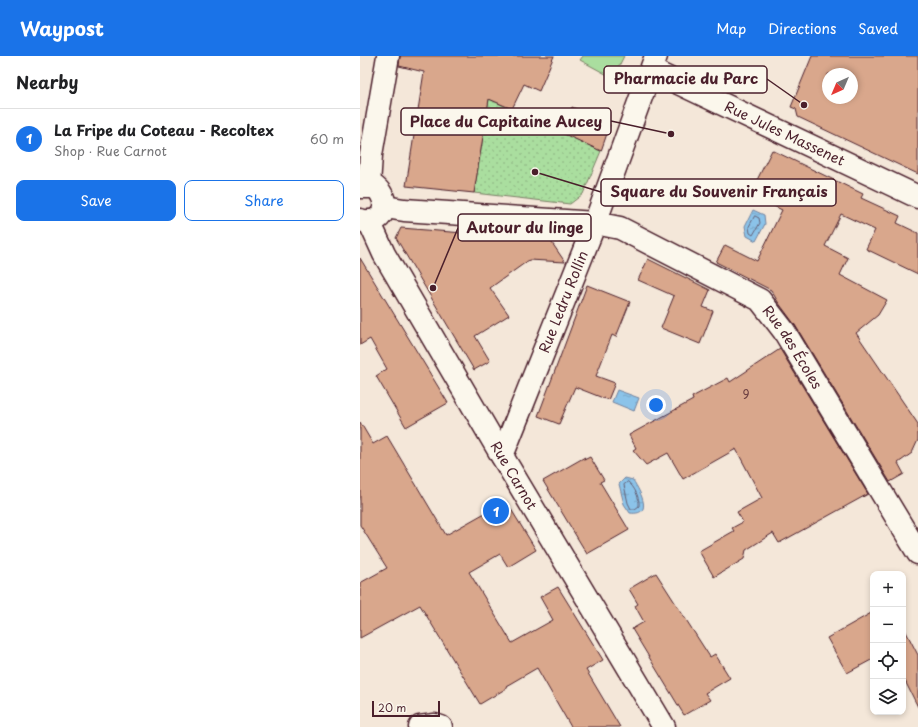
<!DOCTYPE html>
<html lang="en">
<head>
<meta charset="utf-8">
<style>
  body { margin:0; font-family:"Playpen Sans",sans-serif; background:#f6f6f6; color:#202124 }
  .controls { position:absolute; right:12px; bottom:12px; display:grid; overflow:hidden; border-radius:8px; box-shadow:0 2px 6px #0003 }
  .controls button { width:36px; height:36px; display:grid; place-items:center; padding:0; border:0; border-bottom:1px solid #e0e0e0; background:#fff; color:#202124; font:20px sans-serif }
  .compass { position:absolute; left:462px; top:12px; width:36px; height:36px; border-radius:50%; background:#fff; box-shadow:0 2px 6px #0003; rotate:224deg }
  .scale { position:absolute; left:12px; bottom:10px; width:68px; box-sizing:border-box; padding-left:4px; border:2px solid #4a1f2b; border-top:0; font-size:11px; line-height:14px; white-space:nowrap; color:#4a1f2b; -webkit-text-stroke:3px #fbf7ec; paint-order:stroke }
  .you { position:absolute; left:296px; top:349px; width:14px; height:14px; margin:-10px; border:3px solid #fff; border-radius:50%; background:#1a73e8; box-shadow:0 0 0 6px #1a73e833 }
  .badge { display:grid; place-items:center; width:26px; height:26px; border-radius:50%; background:#1a73e8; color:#fff; font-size:13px; font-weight:700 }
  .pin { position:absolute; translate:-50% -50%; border:2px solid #fff; box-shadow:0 1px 4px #0006 }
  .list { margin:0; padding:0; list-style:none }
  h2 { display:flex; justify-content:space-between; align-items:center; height:52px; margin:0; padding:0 16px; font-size:17px }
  h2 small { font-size:13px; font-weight:400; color:#757577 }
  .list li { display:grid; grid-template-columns:26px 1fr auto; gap:12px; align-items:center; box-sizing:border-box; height:60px; padding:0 16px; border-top:1px solid #e0e0e0 }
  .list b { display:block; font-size:15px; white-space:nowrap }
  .list p { margin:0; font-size:13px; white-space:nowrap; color:#757577 }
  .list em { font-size:13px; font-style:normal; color:#757577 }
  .actions { display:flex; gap:8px; padding:12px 16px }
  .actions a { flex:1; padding:9px 0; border:1px solid #1a73e8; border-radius:8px; text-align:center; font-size:14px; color:#1a73e8 }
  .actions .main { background:#1a73e8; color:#fff }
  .icon { flex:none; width:22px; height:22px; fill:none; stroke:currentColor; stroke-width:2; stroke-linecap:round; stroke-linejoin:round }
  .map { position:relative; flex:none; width:558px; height:671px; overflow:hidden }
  header { display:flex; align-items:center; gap:24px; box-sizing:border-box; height:56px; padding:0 20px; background:#1a73e8; color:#fff }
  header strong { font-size:19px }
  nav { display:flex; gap:22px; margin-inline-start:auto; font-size:14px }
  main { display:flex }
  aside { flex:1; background:#fff }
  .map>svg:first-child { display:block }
  .green { fill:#aade9f; stroke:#7a7e65 }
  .park { fill:url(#park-dots); stroke:#7a7e65 }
  .water { fill:url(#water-ripples); stroke:#71819d }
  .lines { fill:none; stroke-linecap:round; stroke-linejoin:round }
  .shore { stroke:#646177; stroke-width:1 }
  .building { fill:#d9a78c; stroke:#4a1f2b; fill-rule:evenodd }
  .minor-casing { stroke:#4a1f2b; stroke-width:25 }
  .major-casing { stroke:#4a1f2b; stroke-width:25 }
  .minor { stroke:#fbf7ec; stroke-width:22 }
  .major { stroke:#fbf7ec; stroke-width:22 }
  .labels { text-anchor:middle; stroke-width:3.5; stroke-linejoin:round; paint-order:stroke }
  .number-label { font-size:12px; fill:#6e4143 }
  .street-label { font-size:14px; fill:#4a1f2b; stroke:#fbf7ec }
  .leader { fill:none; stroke:#4a1f2b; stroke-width:1.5 }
  .callout-dot { fill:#4a1f2b; stroke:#fbf7ec; stroke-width:1.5 }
  .callout { fill:#fbf7ec; stroke:#4a1f2b; stroke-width:1.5 }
  .callout-label { font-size:15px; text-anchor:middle; font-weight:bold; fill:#4a1f2b }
</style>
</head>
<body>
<header>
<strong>Waypost</strong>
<nav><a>Map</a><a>Directions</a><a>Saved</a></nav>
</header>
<main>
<aside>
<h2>Nearby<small></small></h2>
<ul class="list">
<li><span class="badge">1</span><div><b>La Fripe du Coteau - Recoltex</b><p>Shop · Rue Carnot</p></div><em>60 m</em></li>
</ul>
<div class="actions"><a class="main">Save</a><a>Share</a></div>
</aside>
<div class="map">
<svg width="558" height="671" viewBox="0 0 558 671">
  <defs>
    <pattern id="park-dots" width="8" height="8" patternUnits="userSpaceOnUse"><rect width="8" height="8" fill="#aade9f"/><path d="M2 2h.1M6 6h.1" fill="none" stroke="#94be89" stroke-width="1.8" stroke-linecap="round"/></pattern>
    <pattern id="water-ripples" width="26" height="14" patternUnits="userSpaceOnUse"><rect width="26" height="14" fill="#8bc3e9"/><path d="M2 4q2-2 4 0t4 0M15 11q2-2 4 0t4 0" fill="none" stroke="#79a7c8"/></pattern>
  </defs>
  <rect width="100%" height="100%" fill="#f4e7d9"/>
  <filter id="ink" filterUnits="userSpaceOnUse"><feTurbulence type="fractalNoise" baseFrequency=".025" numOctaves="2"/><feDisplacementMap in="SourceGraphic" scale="8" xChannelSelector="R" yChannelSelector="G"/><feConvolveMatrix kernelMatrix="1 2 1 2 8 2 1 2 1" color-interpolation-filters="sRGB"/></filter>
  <g filter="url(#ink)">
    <path class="green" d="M223 0H264L253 22 220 4Z"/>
    <path class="park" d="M129 43 241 95 223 138 210 148 114 137Z"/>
    <path class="water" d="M393 154 404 159 405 168 396 185 387 180 385 170Z
      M257 334 279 342 274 355 252 346Z
      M265 422 273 424C279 434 295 460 270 457L264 448 259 428Z"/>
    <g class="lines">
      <path class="shore" d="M395 160 399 162 400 167 393 179 390 177 389 171Z
        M268 426C274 430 280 442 279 450L275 453H271L268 447 264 429Z"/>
    </g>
    <path class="building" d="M40 0H194L179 35 164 28 152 53 129 43 114 137 46 130 64 16 39 10Z
      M452 0H558V118L438 61 436 53 431 51ZM468 18H492V42H468Z
      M212 51 250 69 241 95 202 77Z
      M412 94 503 138 501 142 540 160 537 167 558 177V218L506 193 515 174 481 158 465 190 488 202 480 219 527 244 518 259 496 277 558 368V384L552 397 538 407 544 418 530 426 435 269 418 246 411 234 356 206 365 189 397 205 422 154 390 138Z
      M41 172 190 184 205 206 169 204 130 232 149 259 115 280 130 305 114 314 36 182Z
      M0 202 88 347 46 371 16 320 27 313 10 283 0 289Z
      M288 203 350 234 343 251 353 255 340 288 301 272 314 240 278 224Z
      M227 229 270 246 256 281 252 279 236 320 255 327 248 344 215 331 199 368 178 360Z
      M420 293 508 438 419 487 413 477 386 494 384 503 354 521 339 495 374 475 372 472 383 466 377 456 402 442 376 393 323 423 308 397 286 409 273 394 276 392 269 379 333 344 332 341 368 322 370 326Z
      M0 366 13 388 27 380 86 479 146 445 176 494 148 511 140 498 109 516 152 587 193 564 180 541 198 531 243 604 226 614 260 671H211L177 612 146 630 147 632 120 648 60 549 0 582V527L27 512 0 469Z
      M225 401 224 404 230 401 244 424 240 426 269 474 227 498 183 425Z
      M296 517 350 601 355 598 370 622 345 637 350 644 324 659 272 573 284 566 275 550 278 548 269 533Z
      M513 556V603L487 617 467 582Z
      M543 570 558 599V651L543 621Z"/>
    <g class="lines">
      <defs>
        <g id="minor">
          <path id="s1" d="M291 14 558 141"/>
          <path id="s2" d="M25 151 44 154 235 167 260 172 400 244 424 275 558 497"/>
          <path id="s3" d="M142 400 235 167 296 0"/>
          <path d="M60 671 75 669 81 671"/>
        </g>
        <g id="major">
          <path d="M9 129 11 99 28 0"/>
          <path d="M0 131H15C33 145 23 172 0 164"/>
          <path id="s4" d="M9 165 24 198 142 400 304 671"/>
        </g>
      </defs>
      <use href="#minor" class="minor-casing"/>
      <use href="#major" class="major-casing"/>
      <use href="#minor" class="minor"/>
      <use href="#major" class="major"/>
    </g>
  </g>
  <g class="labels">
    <g class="number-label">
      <text x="386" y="343">9</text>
    </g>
    <g class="street-label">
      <text dy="5" stroke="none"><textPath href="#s1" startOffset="148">Rue Jules Massenet</textPath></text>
      <text dy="5" stroke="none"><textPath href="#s3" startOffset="166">Rue Ledru Rollin</textPath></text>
      <text dy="5" stroke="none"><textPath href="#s2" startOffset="451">Rue des Écoles</textPath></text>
      <text dy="5" stroke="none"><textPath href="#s4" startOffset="293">Rue Carnot</textPath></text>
    </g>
  </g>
  <path class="leader" d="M444 49L407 23M311 78L251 65M175 116L241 136M73 232L98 172"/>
  <g class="callout-dot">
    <circle cx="444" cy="49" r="4"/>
    <circle cx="311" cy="78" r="4"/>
    <circle cx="175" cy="116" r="4"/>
    <circle cx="73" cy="232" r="4"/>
  </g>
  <g class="callout">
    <rect x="244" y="10" width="163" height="27" rx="4"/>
    <rect x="41" y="52" width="210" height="27" rx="4"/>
    <rect x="241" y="123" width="235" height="27" rx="4"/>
    <rect x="98" y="158" width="133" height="27" rx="4"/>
  </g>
  <g class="callout-label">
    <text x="326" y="28">Pharmacie du Parc</text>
    <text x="146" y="71">Place du Capitaine Aucey</text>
    <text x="359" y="141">Square du Souvenir Français</text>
    <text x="165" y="177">Autour du linge</text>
  </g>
</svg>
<div class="controls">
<button>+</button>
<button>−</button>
<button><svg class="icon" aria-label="locate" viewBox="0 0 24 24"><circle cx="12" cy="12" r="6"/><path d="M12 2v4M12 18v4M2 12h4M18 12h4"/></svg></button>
<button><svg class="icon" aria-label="layers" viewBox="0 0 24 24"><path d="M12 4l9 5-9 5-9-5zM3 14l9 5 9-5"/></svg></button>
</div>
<svg class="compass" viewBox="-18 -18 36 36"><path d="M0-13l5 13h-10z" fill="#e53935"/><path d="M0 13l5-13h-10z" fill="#757577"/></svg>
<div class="scale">20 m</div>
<div class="you"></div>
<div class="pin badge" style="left:136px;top:455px">1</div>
</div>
</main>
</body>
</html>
